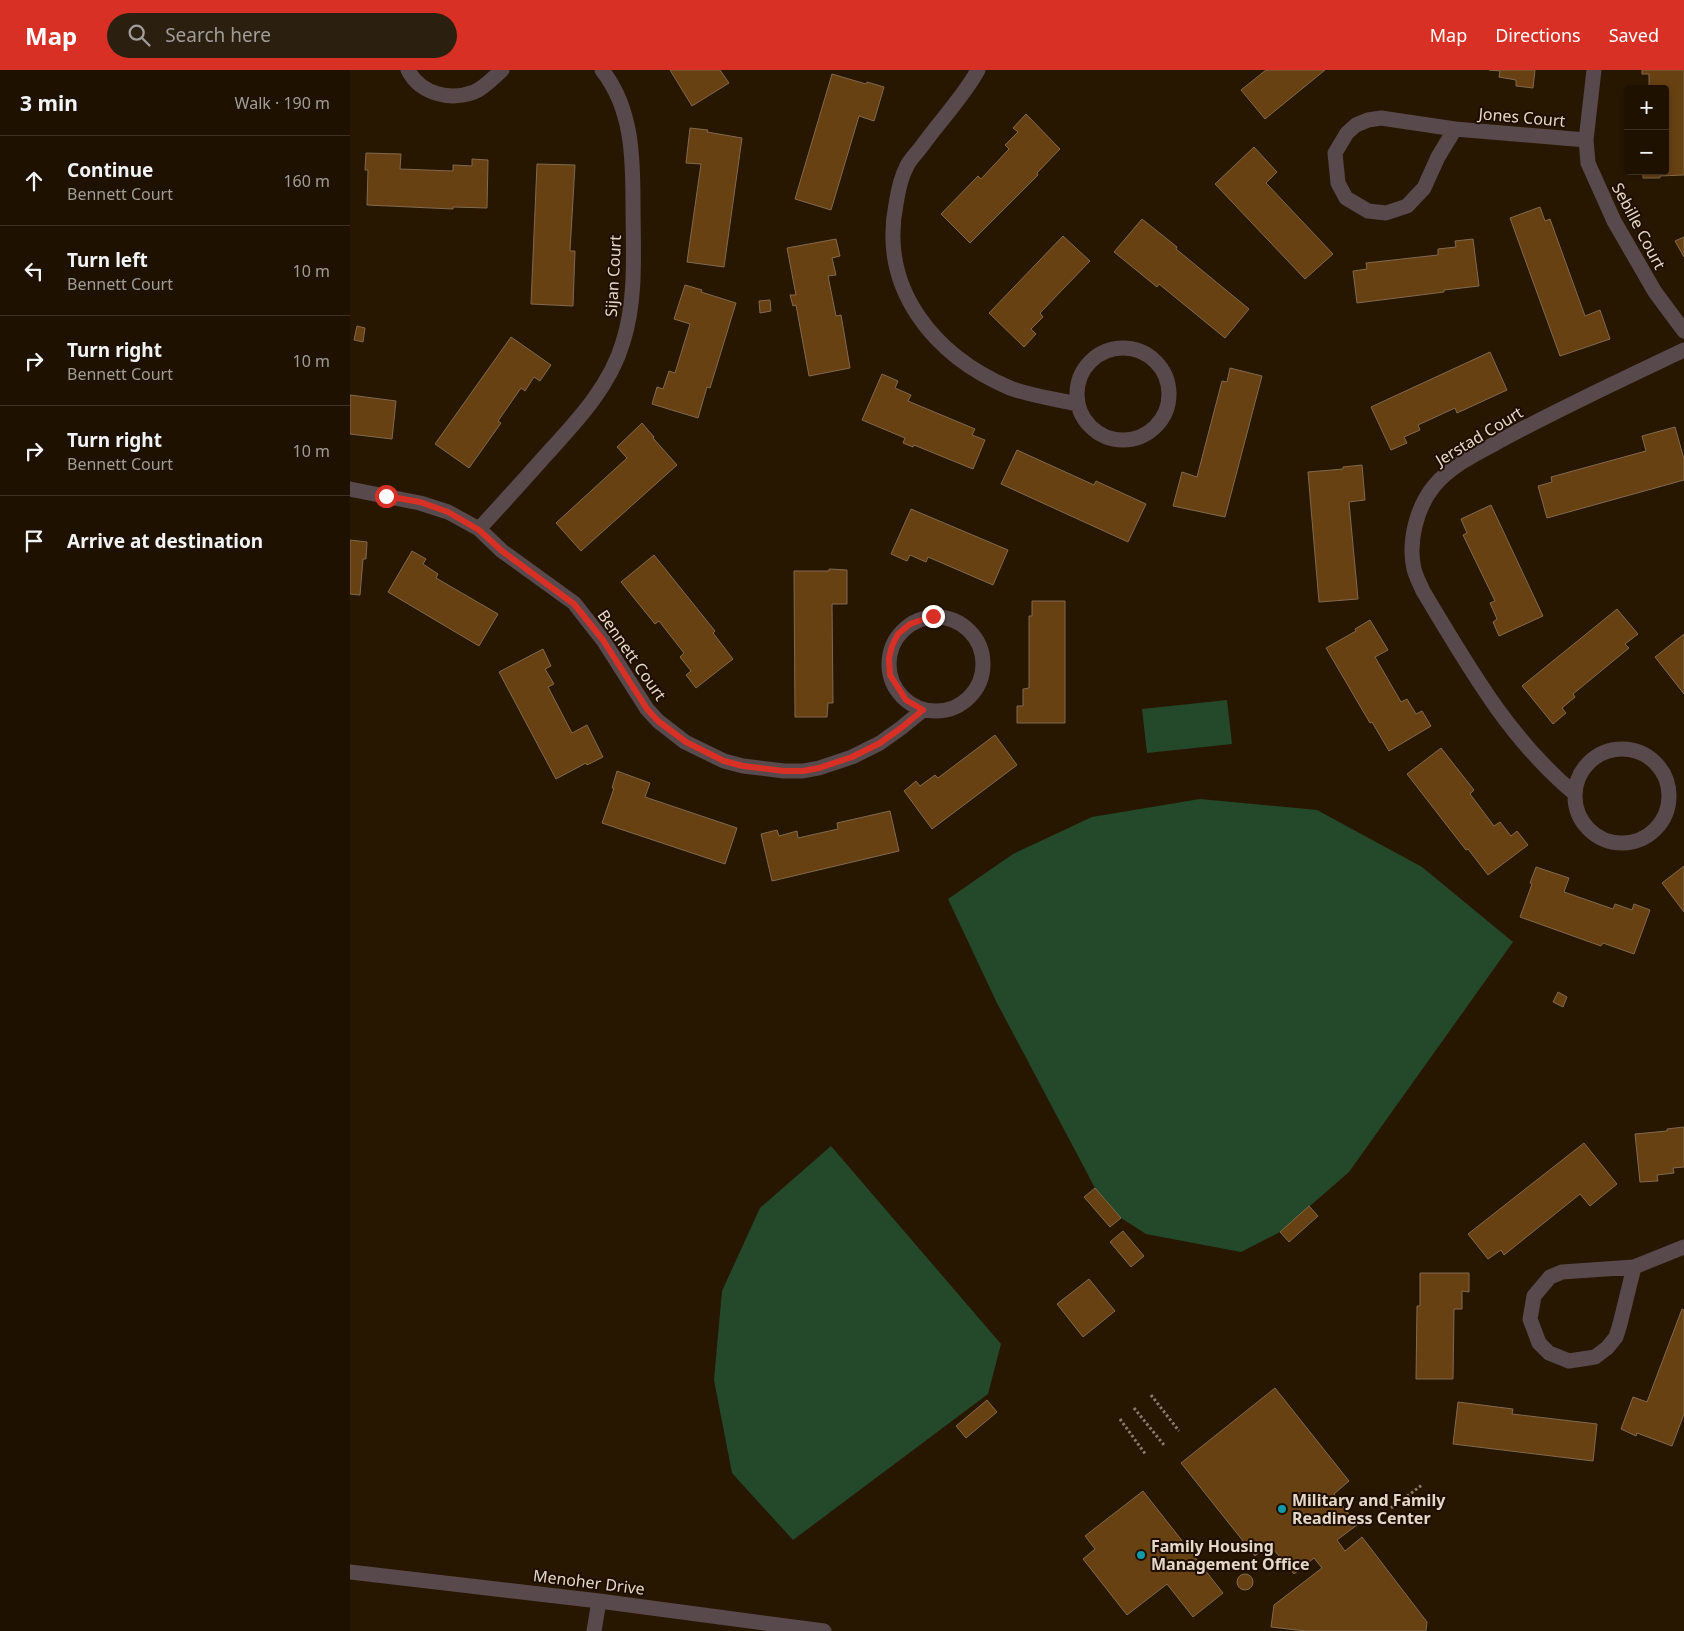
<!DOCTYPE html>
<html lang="en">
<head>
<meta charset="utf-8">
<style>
  body { margin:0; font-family:"Noto Sans",sans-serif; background:#2b1f0f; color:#f1f3f6 }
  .controls { position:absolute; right:15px; top:15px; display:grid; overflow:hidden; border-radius:5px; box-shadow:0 2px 8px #0003 }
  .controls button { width:45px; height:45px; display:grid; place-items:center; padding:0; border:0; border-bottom:1px solid #3c3122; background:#1e1100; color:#f1f3f6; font:25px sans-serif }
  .stop { position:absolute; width:15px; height:15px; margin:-11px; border:4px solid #d93025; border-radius:50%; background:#fff }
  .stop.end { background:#d93025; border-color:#fff; box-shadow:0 1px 5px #0008 }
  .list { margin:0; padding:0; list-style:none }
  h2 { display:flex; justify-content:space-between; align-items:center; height:65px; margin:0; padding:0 20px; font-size:21px }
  h2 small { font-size:16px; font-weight:400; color:#a19d99 }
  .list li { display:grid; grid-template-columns:32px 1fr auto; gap:15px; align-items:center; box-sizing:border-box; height:90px; padding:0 20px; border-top:1px solid #3c3122 }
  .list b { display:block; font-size:19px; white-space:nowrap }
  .list p { margin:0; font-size:16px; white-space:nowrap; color:#a19d99 }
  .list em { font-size:16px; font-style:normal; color:#a19d99 }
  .icon { flex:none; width:28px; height:28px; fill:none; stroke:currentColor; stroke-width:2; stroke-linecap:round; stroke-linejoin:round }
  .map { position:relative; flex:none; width:1334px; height:1561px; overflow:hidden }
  header { display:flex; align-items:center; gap:30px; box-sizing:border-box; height:70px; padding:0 25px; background:#d93025; color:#fff }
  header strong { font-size:24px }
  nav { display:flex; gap:28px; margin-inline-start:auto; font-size:18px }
  .search { width:350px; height:45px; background:#2b1f0f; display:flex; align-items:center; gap:12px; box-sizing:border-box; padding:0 18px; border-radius:28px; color:#a19d99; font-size:19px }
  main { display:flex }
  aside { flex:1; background:#1e1100 }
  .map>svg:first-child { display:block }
  .green { fill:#24482a }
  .building { fill:#674112; stroke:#816950 }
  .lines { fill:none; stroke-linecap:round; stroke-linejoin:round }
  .path { stroke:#8b7c6a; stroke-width:3; stroke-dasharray:2.5 2.5; stroke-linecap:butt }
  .minor { stroke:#58494d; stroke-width:15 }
  .tertiary { stroke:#58494d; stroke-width:15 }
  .route { stroke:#d93025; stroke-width:6 }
  .culture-dot { fill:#0f9aa8; stroke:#1e0e00; stroke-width:2 }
  .labels { text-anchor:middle; stroke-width:4; stroke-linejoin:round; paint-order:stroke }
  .street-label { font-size:16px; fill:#e5d8ca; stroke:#1e0e00 }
  .poi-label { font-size:16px; font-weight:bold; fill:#e5d8ca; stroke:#1e0e00; text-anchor:start }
</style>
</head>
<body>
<header>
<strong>Map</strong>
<div class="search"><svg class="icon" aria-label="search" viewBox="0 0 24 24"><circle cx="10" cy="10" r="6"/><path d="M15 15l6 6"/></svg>Search here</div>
<nav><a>Map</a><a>Directions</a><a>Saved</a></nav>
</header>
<main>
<aside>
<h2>3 min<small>Walk · 190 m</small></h2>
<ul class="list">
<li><svg class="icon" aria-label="ahead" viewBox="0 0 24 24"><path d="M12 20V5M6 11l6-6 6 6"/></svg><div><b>Continue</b><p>Bennett Court</p></div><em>160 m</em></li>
<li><svg class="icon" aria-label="left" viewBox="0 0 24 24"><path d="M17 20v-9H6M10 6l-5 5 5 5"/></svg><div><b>Turn left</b><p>Bennett Court</p></div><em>10 m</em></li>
<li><svg class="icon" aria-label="right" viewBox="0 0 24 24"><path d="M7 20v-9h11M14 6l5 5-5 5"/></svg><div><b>Turn right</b><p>Bennett Court</p></div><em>10 m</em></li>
<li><svg class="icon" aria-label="right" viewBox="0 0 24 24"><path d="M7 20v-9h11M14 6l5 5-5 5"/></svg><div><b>Turn right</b><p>Bennett Court</p></div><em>10 m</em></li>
<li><svg class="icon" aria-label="arrive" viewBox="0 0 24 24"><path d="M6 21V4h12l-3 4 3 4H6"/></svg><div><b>Arrive at destination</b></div></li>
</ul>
</aside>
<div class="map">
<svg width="1334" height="1561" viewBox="0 0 1334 1561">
  <rect width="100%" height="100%" fill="#281700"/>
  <path class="green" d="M877 630 882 674 797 683 792 639Z
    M850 729 967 740 1072 797 1163 872 999 1102 930 1162 891 1182 796 1164 771 1148 745 1118 647 933 598 829 663 784 742 747Z
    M481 1076 651 1274 638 1324 443 1470 382 1403 364 1310 372 1221 410 1138Z"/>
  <path class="building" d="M320 0H370L379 13 342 36Z
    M916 0H975L915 49 891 20Z
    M1139 0H1185L1183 18 1166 16V10L1149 7 1150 1Z
    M1292 0H1334V105L1310 106V108H1293V101H1315V19H1299V4H1292Z
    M482 4 516 14 517 12 534 17 524 51 509 46 481 140 445 129Z
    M676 44 710 79 687 103 688 105 620 173 591 144 628 106 631 109 659 79 655 75 668 62 663 58Z
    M340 58 358 60 357 62 392 68 374 197 337 192 351 94 336 93Z
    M904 77 927 102 916 113 983 184 955 209 865 114Z
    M16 83 51 84 50 99 103 101V95L122 96V89L138 90 137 138 103 137V139L17 135 18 100H15Z
    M187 94 225 95 220 181H225L223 236 181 234Z
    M1190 137 1195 151 1200 149 1235 246 1250 240 1260 269 1210 286 1160 148Z
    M792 149 827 177 826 179 899 239 875 268 809 214 807 217 764 182Z
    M713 166 740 191 690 243 693 247 681 259 686 264 674 277 639 243Z
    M1334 167V187L1325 171Z
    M486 169 490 186 482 188 486 205 478 206 486 246 491 245 500 298 459 306 446 235 443 236 440 225H446L437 178Z
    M1123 169 1129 216 1094 220V222L1007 233 1003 201 1017 199 1016 193 1088 185V179L1106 177 1105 171Z
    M335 215 352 220 351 222 386 233 360 318 357 317 348 348 302 334 307 317 313 319 319 301 325 303 340 254 324 249Z
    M420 230 421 241 410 243 409 231Z
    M7 256 15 258 13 272 4 270Z
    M161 267 201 295 190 311 184 307 175 321 171 318 148 351 151 353 119 398 85 374Z
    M1140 282 1157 320 1107 343 1105 338 1068 355 1070 360 1054 367 1057 373 1041 380 1021 337Z
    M880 298 912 306 875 447 823 436 832 402 847 407 872 311 877 312Z
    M532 304 548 311 545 318 561 325 558 331 625 359 622 365 635 370 623 399 564 375 563 377 553 373 555 368 512 350Z
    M0 325 46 331 42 369 0 364Z
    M292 353 304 367 303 368 327 395 231 481 206 453 277 388 267 377Z
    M1325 357 1334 389V410L1197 448 1188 416 1202 412 1201 407 1296 381 1292 366Z
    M667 380 744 415 746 411 796 434 778 472 651 414Z
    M1012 395 1015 430 999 432 1008 529 969 532 958 402 993 399V397Z
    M1141 435 1193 546 1149 566 1143 552 1147 549 1140 533 1145 531 1113 465 1117 463 1111 449Z
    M561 439 658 480 643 515 578 487 576 492 560 485 557 491 541 484Z
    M0 470 17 472 16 489H13L10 525 0 524Z
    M62 481 76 489 73 494 88 504 86 508 148 544 129 576 38 522Z
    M304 485 365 561 363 563 383 589 346 618 336 605 341 601 330 587 334 583 309 551 305 554 271 512Z
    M479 499 497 500V534H482L483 633H478L477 647H445L444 501H479Z
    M682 531H715V653H667V636H673V619L679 618V546H682Z
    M1267 539 1288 564 1275 574 1279 578 1223 624 1225 627 1212 638 1216 643 1203 654 1172 616Z
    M1020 550 1038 580 1025 587 1051 632 1057 629 1066 644 1072 641 1081 656 1039 681 1022 652 1020 653 976 578 1006 561 1005 559Z
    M1334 564V624L1305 587Z
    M193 579 201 596 195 599 204 614 198 617 222 663 237 655 253 687 237 695 236 693 206 709 149 602Z
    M645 665 667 695 582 759 554 721 566 711 570 716 585 705 588 708Z
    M1091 678 1124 720 1120 724 1144 756 1150 752 1161 766 1167 761 1178 775 1138 805 1118 779 1116 780 1057 704Z
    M267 701 300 713 295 727 387 758 375 794 252 753 264 718H262Z
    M540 741 549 781 422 811 411 764 427 760 429 766 447 761 448 768 488 759 487 753Z
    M1334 796V842L1312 813Z
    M1186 797 1219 808 1214 822 1263 839 1265 834 1282 840 1284 834 1300 840 1284 884 1253 873 1251 876 1170 847 1182 814 1180 813Z
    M1208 922 1217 927 1213 937 1203 932Z
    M1334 1057V1097L1323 1098 1324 1103 1307 1105 1308 1111 1290 1112 1285 1064 1317 1061V1059Z
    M1234 1073 1267 1114 1240 1136 1230 1124 1154 1185 1151 1180 1138 1189 1118 1164Z
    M745 1118 771 1148 760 1157 734 1127Z
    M959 1136 968 1146 939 1172 930 1162Z
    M773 1161 794 1186 781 1197 760 1172Z
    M1070 1203H1119V1222L1112 1221V1239H1104L1103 1309H1066L1067 1236H1070Z
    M739 1209 765 1241 733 1267 707 1234Z
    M1332 1239 1334 1240V1344L1322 1376 1287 1363 1286 1366 1271 1359 1283 1327 1297 1332Z
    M925 1318 999 1411 984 1424 1007 1455 987 1470 995 1481 1012 1467 1077 1552 1076 1561H955L921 1557 924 1535 972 1498 964 1488 944 1504 919 1474 905 1486 831 1393Z
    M637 1330 647 1342 616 1368 606 1356Z
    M1108 1332 1163 1339 1162 1344 1247 1354 1243 1391 1103 1374Z
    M793 1421 873 1523 843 1547 817 1514 777 1545 733 1489 745 1479 735 1466Z
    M887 1512a8 8 0 1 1 16 0a8 8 0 1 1-16 0Z"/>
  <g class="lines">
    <path class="path" d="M801 1325 829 1361
      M784 1338 814 1375
      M770 1349 796 1385
      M1041 1438 1072 1415"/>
    <path class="minor" d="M58 0C70 24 100 31 124 22 134 18 144 7 152 0
      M628 0C614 26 589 52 572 76 567 83 559 90 556 98 550 109 548 122 546 134 529 220 585 286 660 318 682 326 705 329 727 334
      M1244 0 1236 70 1238 93 1264 151 1305 222 1334 261
      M1031 48 1105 59 1088 87 1074 118 1057 136 1036 143 1018 141 996 128 988 113 985 83 997 63 1006 55 1018 50Z
      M1105 59 1236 70
      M727 324a46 46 0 1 1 92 0a46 46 0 1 1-92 0Z
      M0 419 70 433 98 442 129 459 152 481 224 533 253 570 297 639 308 651 335 672 374 691 393 696 434 701H453L469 698 502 687 530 673 551 658 573 640
      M129 459C151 435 173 411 195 386 225 353 260 317 273 272 287 228 283 179 283 133 283 86 282 38 252 0
      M539 594a47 47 0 1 1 94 0a47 47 0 1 1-94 0Z
      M1225 726a47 47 0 1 1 94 0a47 47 0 1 1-94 0Z
      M1224 723C1158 668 1117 594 1073 521 1070 514 1066 507 1064 499 1058 473 1066 438 1084 416 1103 393 1134 380 1159 366 1217 335 1275 308 1334 280
      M1284 1197 1270 1254 1266 1267 1257 1278 1245 1287 1219 1291 1199 1283 1189 1273 1180 1249 1184 1226 1200 1207 1212 1202Z
      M1284 1197 1334 1177"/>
    <path class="tertiary" d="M0 1502 249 1531 474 1561
      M244 1561 249 1531"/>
  </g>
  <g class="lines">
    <path class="route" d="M36 426 70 432 98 442 129 460 152 481 224 534 253 570 297 639 308 651 336 672 374 691 393 696 434 701H453L469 698 502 687 530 673 551 658 573 640 556 630 540 605 539 588 542 576 548 564 560 554 583 546"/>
  </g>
  <g class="culture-dot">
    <circle cx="932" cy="1439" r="5"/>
    <circle cx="791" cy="1485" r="5"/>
  </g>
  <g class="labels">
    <g class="street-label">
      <text transform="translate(1172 47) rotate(5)" y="6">Jones Court</text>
      <text transform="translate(1289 156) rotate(62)" y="6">Sebille Court</text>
      <text transform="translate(263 206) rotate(-87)" y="6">Sijan Court</text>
      <text transform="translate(1129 366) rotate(-31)" y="6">Jerstad Court</text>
      <text transform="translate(282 585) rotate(55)" y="6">Bennett Court</text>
      <text transform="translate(239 1512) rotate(7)" y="6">Menoher Drive</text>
    </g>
    <g class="poi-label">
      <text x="942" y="1436">Military and Family<tspan x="942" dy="18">Readiness Center</tspan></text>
      <text x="801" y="1482">Family Housing<tspan x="801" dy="18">Management Office</tspan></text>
    </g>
  </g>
</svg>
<div class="controls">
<button>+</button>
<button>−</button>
</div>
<div class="stop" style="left:36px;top:426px"></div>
<div class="stop end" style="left:583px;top:546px"></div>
</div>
</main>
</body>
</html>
